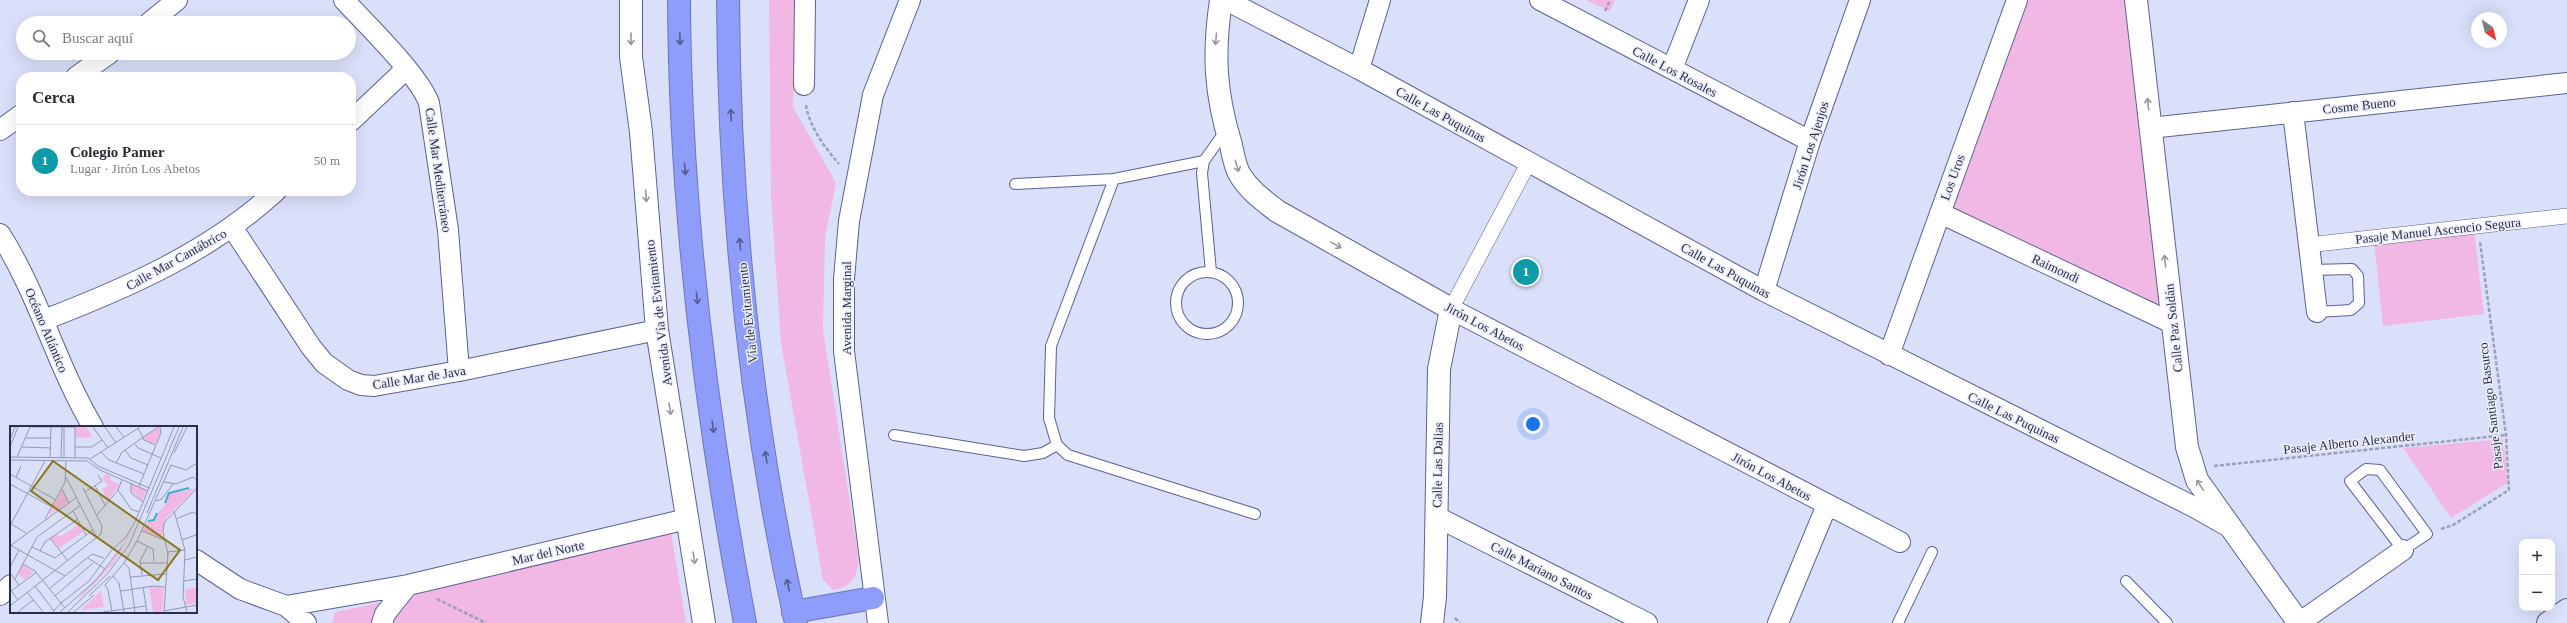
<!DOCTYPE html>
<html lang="es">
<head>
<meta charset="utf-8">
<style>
  body { margin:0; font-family:"Times New Roman",serif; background:#f2f2f3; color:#2b2b33 }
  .controls { position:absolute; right:12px; bottom:12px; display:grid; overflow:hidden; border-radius:8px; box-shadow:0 4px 16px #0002 }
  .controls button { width:36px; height:36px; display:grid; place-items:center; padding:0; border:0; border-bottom:1px solid #e1e1e2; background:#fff; color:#2b2b33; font:20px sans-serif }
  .compass { position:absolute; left:2471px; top:12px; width:36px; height:36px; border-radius:50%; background:#fff; box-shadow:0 4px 16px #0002; rotate:145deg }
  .you { position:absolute; left:1533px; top:424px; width:14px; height:14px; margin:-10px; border:3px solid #fff; border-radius:50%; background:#1a73e8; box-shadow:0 0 0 6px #1a73e833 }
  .badge { display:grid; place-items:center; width:26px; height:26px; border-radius:50%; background:#1a73e8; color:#fff; font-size:13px; font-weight:700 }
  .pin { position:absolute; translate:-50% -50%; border:2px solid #fff; box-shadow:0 1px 4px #0006 }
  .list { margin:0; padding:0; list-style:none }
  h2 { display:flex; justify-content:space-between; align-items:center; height:52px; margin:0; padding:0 16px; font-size:17px }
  h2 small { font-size:13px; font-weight:400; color:#7c7c81 }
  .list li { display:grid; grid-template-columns:26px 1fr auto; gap:12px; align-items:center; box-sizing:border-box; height:72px; padding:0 16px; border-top:1px solid #e1e1e2 }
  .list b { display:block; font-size:15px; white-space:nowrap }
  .list p { margin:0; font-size:13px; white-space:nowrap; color:#7c7c81 }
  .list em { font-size:13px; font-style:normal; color:#7c7c81 }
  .icon { flex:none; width:22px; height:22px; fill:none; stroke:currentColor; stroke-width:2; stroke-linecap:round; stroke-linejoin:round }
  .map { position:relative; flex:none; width:2567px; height:623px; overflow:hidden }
  .search { position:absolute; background:#fff; box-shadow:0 4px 16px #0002; left:16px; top:16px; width:340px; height:44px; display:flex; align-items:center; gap:10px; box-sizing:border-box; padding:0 14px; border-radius:22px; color:#7c7c81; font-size:15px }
  .panel { position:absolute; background:#fff; box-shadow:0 4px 16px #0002; left:16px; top:72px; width:340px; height:124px; border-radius:16px }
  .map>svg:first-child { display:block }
  .green { fill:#f0b8e2 }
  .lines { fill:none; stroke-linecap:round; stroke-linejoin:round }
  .service-casing { stroke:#596299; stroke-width:12 }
  .pedestrian-casing { stroke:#596299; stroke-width:16 }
  .minor-casing { stroke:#596299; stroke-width:22 }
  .tertiary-casing { stroke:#596299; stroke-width:24 }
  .secondary-casing { stroke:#596299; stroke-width:24 }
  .motorway-casing { stroke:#6c76bb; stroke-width:24 }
  .path { stroke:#9ba0b9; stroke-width:2.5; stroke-dasharray:4 2; stroke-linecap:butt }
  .service { stroke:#fff; stroke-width:10 }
  .pedestrian { stroke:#fff; stroke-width:15 }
  .minor { stroke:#fff; stroke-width:20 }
  .tertiary { stroke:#fff; stroke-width:22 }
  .secondary { stroke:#dde2fe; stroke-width:22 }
  .motorway { stroke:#8f9dfa; stroke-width:22 }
  .oneway { stroke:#9496a2 }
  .oneway2 { stroke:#525a8e }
  .labels { text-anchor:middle; stroke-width:3; stroke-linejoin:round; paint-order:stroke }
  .street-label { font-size:13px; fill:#2a2e46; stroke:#ebeefb }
  .inset-river { fill:none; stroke:#3aadc7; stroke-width:2 }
  .inset-road { fill:none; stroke:#9499b1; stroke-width:1 }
  .view { fill:#8b771b; fill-opacity:0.15; stroke:#8b771b; stroke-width:2 }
  .inset-edge { fill:none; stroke:#2a2e46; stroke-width:2 }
</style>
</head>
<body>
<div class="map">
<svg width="2567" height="623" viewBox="0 0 2567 623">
  <rect width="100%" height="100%" fill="#dae0f9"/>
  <path class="green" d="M769 0H796L793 107 836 183 825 237 823 330 859 560C857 576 851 588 833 590L823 580 781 343 771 197Z
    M1585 0H1615L1610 11Z
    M2028 0H2127L2165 311 1952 210Z
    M2474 230 2484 314 2383 326 2374 242Z
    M2503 439 2509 482 2451 518 2403 448Z
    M671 532 686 623H390L409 591Z
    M384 602 377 623H332L335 612Z"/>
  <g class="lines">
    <defs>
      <path id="service" d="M1204 161 1114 179 1051 346 1049 418 1057 445 1068 455 1255 514
        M1015 184 1114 179
        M2312 270 2352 269 2358 276 2359 303 2351 310 2317 312
        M1176 303a31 31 0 1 1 62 0a31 31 0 1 1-62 0Z
        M1211 272 1202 173 1204 161 1226 130
        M894 435 1024 456 1043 453 1057 445
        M2366 469 2380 470 2427 534 2403 550 2350 481Z
        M2126 581 2167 623
        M1898 623 1932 552"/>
      <path id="pedestrian" d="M2308 245 2567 216
        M1451 309 1529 162"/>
      <path id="minor" d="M344 0C366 24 419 75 429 103L448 230 459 371
        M1226 0 1359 69 1764 291 2194 507 2231 528
        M1540 0 1810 141
        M149 23 177 0
        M1359 69 1380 0
        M1672 69 1699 0
        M76 77 110 53
        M804 85 805 0
        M2293 112 2317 312
        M351 121 406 69
        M2150 128 2567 83
        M0 130 21 115
        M1940 213 2172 323
        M232 227 311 347 324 363 348 380 361 385 374 386 459 371 657 330
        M0 234C39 295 56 365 93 427
        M1764 291 1810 141 1860 0
        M1451 309 1900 542
        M44 320C127 288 210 252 276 191
        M1889 355 2017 0
        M1437 517 1647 623
        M196 560 240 589 286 606 306 623
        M0 595 11 585
        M286 606 408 585 687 519
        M382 623 385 614 408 585
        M878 623 844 351V279L849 221 873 95 910 0
        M1778 623 1827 505
        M2299 623 2403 550"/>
      <path id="tertiary" d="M631 0V57L641 132 657 330 704 623
        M1221 0C1213 54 1215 93 1231 145 1233 155 1235 167 1240 175 1249 190 1263 200 1277 211L1451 309 1439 369 1435 597 1432 623
        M2136 0 2187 447 2197 480 2299 623"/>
      <path id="secondary" d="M2548 623 2567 610"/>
      <path id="motorway" d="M679 0C680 209 706 418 745 623
        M728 0C729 208 751 420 796 623
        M793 612 873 598"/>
    </defs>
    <use href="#service" class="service-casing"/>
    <use href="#pedestrian" class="pedestrian-casing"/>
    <use href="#minor" class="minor-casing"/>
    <use href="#tertiary" class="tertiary-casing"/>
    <use href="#secondary" class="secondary-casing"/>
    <use href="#motorway" class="motorway-casing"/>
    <path class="path" d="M1605 11 1610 0
      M806 105C809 126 825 148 839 164
      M2214 466 2506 435
      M2441 529 2453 525 2509 490 2506 435 2480 242
      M437 599 486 623
      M1455 618 1460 623"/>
    <use href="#service" class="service"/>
    <use href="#pedestrian" class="pedestrian"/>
    <use href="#minor" class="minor"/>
    <use href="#tertiary" class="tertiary"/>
    <use href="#secondary" class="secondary"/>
    <use href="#motorway" class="motorway"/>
  </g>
  <defs><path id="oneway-shaft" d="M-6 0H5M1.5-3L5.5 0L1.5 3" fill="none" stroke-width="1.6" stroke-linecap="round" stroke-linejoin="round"/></defs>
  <g class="oneway">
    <use href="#oneway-shaft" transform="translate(631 39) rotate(90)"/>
    <use href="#oneway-shaft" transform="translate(1216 39) rotate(95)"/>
    <use href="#oneway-shaft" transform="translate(2148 104) rotate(-97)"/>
    <use href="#oneway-shaft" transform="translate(1237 166) rotate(73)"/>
    <use href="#oneway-shaft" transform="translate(646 196) rotate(86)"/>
    <use href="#oneway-shaft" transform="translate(1336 245) rotate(29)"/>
    <use href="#oneway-shaft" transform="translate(2165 261) rotate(-96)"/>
    <use href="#oneway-shaft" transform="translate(670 409) rotate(81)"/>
    <use href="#oneway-shaft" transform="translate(2200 485) rotate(-124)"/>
    <use href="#oneway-shaft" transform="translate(694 558) rotate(81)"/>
  </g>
  <g class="oneway2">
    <use href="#oneway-shaft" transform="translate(680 39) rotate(88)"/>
    <use href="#oneway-shaft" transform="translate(731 115) rotate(-93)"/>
    <use href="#oneway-shaft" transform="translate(685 169) rotate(85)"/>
    <use href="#oneway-shaft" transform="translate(740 244) rotate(-95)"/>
    <use href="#oneway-shaft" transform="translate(697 298) rotate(84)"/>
    <use href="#oneway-shaft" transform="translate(713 427) rotate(82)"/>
    <use href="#oneway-shaft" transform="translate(766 457) rotate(-99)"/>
    <use href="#oneway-shaft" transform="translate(788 585) rotate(-101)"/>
  </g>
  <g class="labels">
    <g class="street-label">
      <text transform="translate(1675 71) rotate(28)" y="5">Calle Los Rosales</text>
      <text transform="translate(2359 105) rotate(-6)" y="5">Cosme Bueno</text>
      <text transform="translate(1441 114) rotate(29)" y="5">Calle Las Puquinas</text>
      <text transform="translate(1810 145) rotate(-72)" y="5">Jirón Los Ajenjos</text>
      <text transform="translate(439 170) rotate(82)" y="5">Calle Mar Mediterráneo</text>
      <text transform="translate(1952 177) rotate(-70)" y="5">Los Uros</text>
      <text transform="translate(2438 230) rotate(-6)" y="5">Pasaje Manuel Ascencio Segura</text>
      <text transform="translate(176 259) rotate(-29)" y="5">Calle Mar Cantábrico</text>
      <text transform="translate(2056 268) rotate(25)" y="5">Raimondi</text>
      <text transform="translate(1726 270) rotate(29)" y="5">Calle Las Puquinas</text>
      <text transform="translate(846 308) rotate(-90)" y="5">Avenida Marginal</text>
      <text transform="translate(658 313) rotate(-97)" y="5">Avenida Vía de Evitamiento</text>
      <text transform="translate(747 313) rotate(-96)" y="5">Vía de Evitamiento</text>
      <text transform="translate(1485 326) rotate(28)" y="5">Jirón Los Abetos</text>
      <text transform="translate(2173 328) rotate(-96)" y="5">Calle Paz Soldán</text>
      <text transform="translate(47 330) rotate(67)" y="5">Océano Atlántico</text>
      <text transform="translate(419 377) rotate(-9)" y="5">Calle Mar de Java</text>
      <text transform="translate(2490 406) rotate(-97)" y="5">Pasaje Santiago Basurco</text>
      <text transform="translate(2014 417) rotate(26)" y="5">Calle Las Puquinas</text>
      <text transform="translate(2349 442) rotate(-6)" y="5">Pasaje Alberto Alexander</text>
      <text transform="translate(1437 465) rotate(-89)" y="5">Calle Las Dalias</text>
      <text transform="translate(1772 476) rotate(28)" y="5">Jirón Los Abetos</text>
      <text transform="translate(548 552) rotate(-13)" y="5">Mar del Norte</text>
      <text transform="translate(1542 570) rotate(27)" y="5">Calle Mariano Santos</text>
    </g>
  </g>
  <g transform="translate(10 426)">
    <rect width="187" height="187" fill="#dae0f9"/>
    <path d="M65 1H76L83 11 66 12ZM149 1 151 6 145 19 132 12ZM95 48 101 50 99 57 100 54 110 58 98 74 92 63 98 60 93 53ZM122 58 137 64 132 75 120 64ZM181 62 184 64 156 92 152 109 148 111 133 105 137 96 146 95 147 88 154 81 159 67 176 65ZM52 64 59 76 39 89V88ZM127 96 104 137 73 169 68 172 102 136ZM69 98 73 106 49 122 41 112 47 108 50 111ZM13 139 24 146 14 154 8 147ZM139 161 154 162 152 186H143ZM187 161V177L176 179 175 164ZM91 165 94 181 71 184Z" fill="#f0b8e2"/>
    <path class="inset-river" d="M155 77 159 67 179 62M138 95 144 94 147 87"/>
    <path class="inset-road" d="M54 1V32M65 1V32M83 1 98 22M95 1 106 17M106 1 114 11M128 2 134 14 145 19M16 12H41M0 14 5 1M125 18 128 22 151 32M0 21 8 1M12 21 41 22M65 21H82L92 14M115 24 121 32 138 39M91 26 99 34 134 48M164 27 177 1M0 31 78 32 88 40 139 62M7 31 20 1H65M40 32 41 1M51 32 52 1M80 33 130 1M0 34 77 35 90 44 138 65M106 37 112 26 148 1M0 48 46 74M6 51 11 40M56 51 87 112M154 56 166 58 183 51 187 54M121 57V67L133 76M0 58 42 81M85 60 95 79M129 60 151 7 150 1M52 63 59 77M75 66 92 55 88 49M146 75 152 73 163 58M63 85 76 109M164 85 175 124 173 171 177 186M129 86 164 1M137 87 173 1M87 89 108 64 112 54M35 93 55 56 56 35M166 93 183 86 186 88M1 98 35 35M1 98 16 107M132 105 154 114M40 112 58 135M172 114 186 109M127 115 143 123 144 135M0 119 55 150M0 120 67 71M22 121 45 132 83 104M30 125 35 116 68 93M158 126 175 124M78 132 95 143M175 134 187 131M114 137 119 142 125 186M130 137H157M13 138 25 145 55 182M0 141 9 124M0 147 9 159M132 149 130 135 138 120M103 150 109 157 114 186M120 151 156 148M5 153 27 111 71 79M174 155 187 153M25 160 44 185M133 161 137 186M0 163 8 174M39 163 82 128 94 132M1 165 27 146M111 165 143 160 155 161M17 166 33 186M45 170 83 137M79 170 100 150M51 177 79 155 101 125 116 111 126 94 129 86 121 83 108 64M0 180 91 108 92 100 73 62M102 185 98 164 95 159 114 137 127 115 161 39 176 44 187 37M154 185 187 179M8 186 23 174M43 186 51 177M50 186 86 154 111 122M58 186 98 147 119 119 169 1M64 186 84 169M93 186 136 180M154 186 158 128 153 106 154 97 187 62"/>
    <path class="view" d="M43 35 170 124 148 154 21 65Z"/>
    <rect width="187" height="187" class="inset-edge"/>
  </g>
</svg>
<div class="controls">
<button>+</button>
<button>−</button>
</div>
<svg class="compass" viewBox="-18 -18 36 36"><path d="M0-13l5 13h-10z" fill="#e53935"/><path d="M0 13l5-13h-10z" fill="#7c7c81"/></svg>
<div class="you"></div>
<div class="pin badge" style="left:1526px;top:272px;background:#0f9aa8">1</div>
<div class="search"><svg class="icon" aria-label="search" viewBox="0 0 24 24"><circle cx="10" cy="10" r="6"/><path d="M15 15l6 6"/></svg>Buscar aquí</div>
<section class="panel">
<h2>Cerca<small></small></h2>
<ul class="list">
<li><span class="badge" style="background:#0f9aa8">1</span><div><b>Colegio Pamer</b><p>Lugar · Jirón Los Abetos</p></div><em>50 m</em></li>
</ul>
</section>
</div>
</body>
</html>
